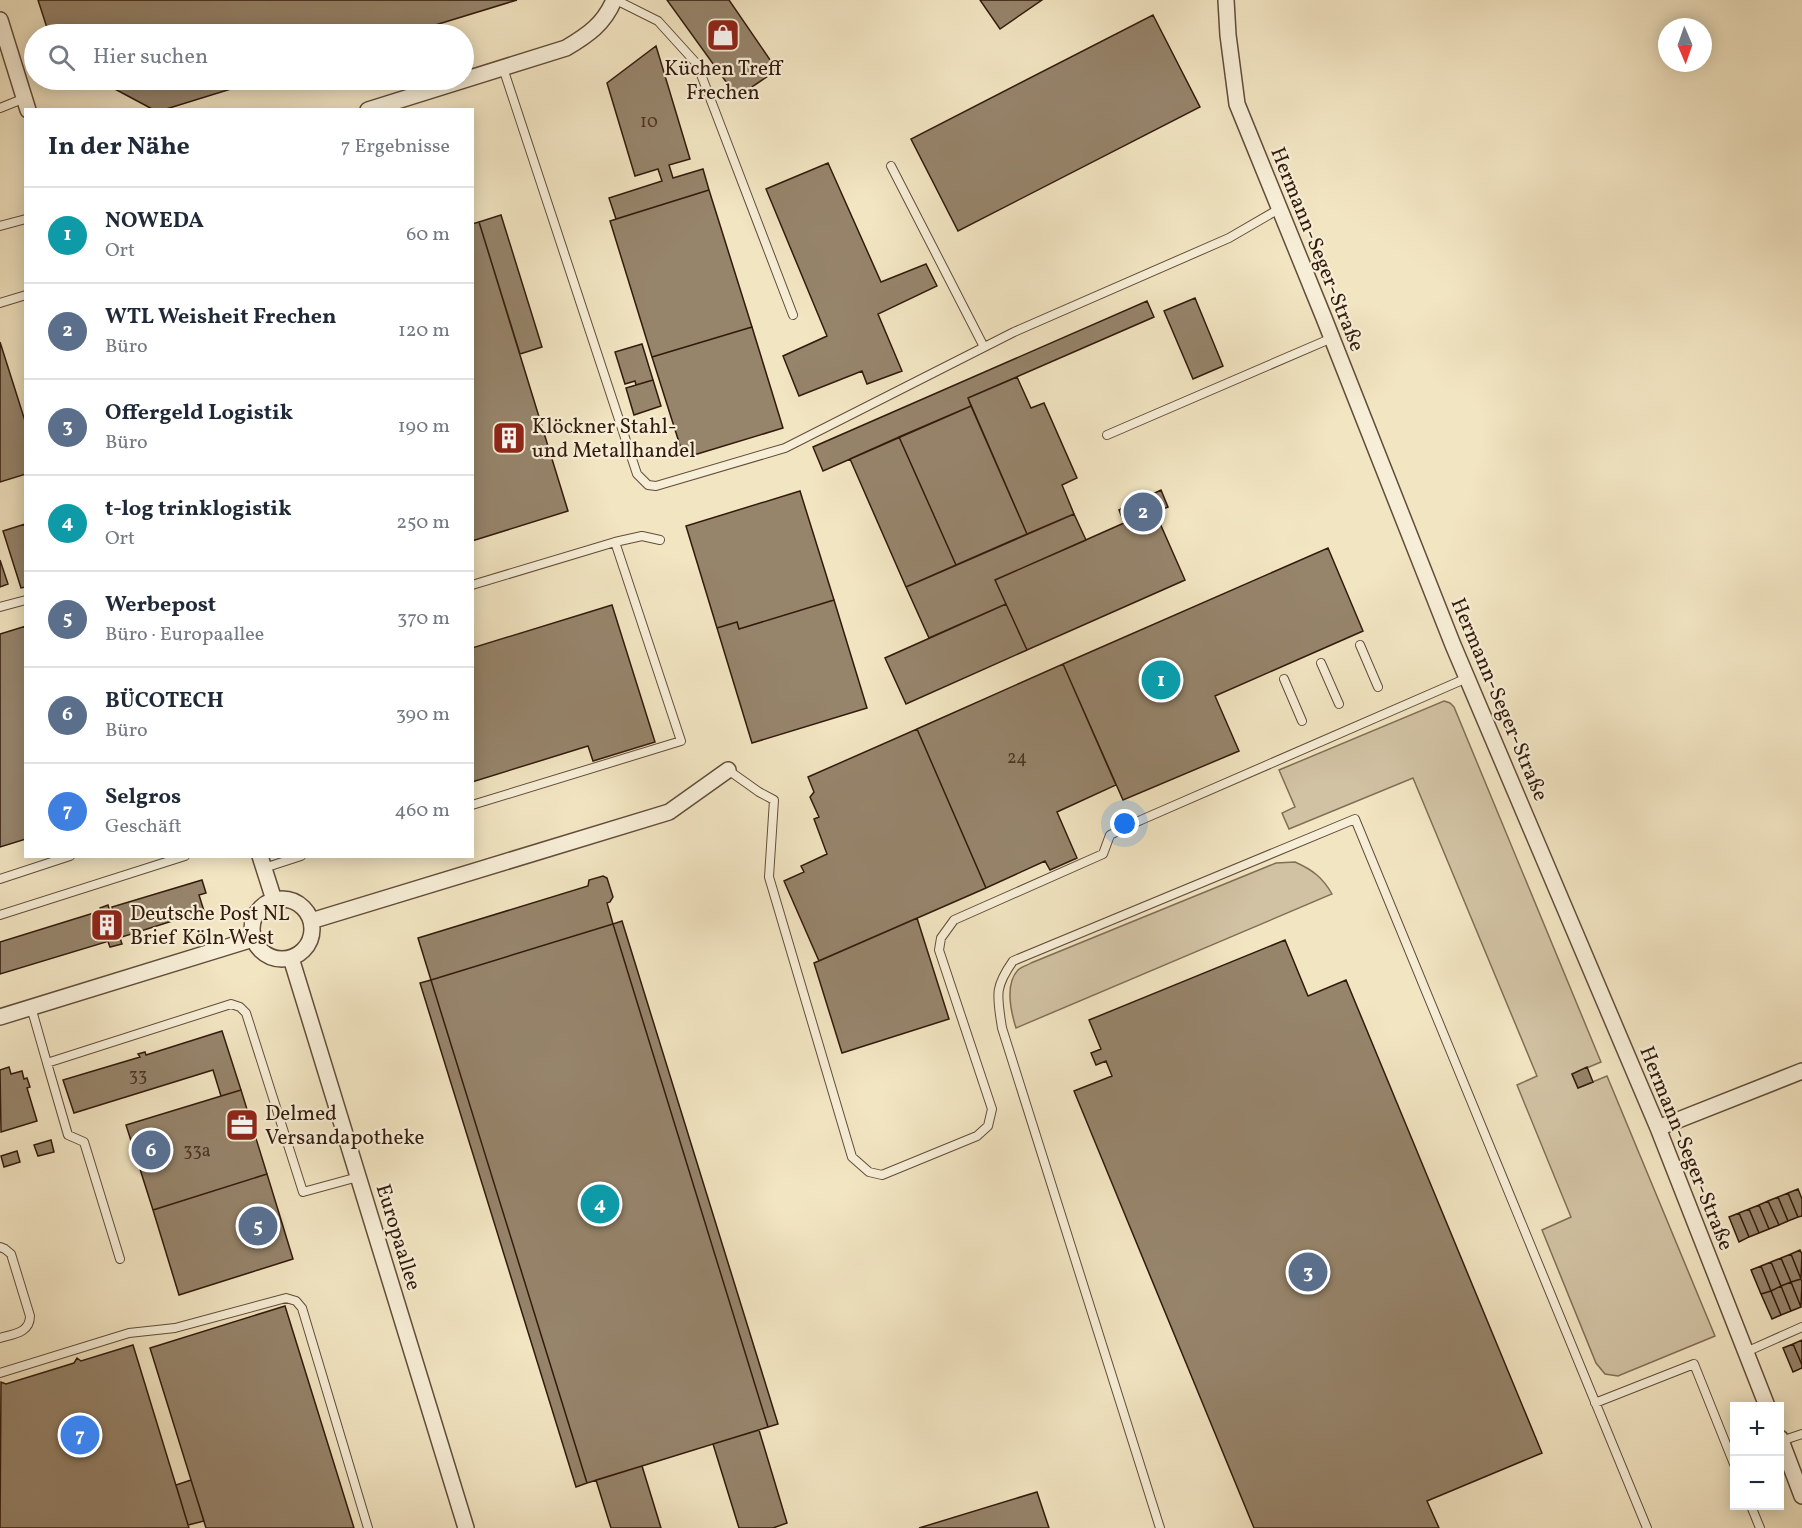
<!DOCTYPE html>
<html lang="de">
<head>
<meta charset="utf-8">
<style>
  body { margin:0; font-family:Vollkorn,serif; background:#f6f6f7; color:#1f2937 }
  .controls { position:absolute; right:18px; bottom:18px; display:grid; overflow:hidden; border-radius:0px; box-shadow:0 3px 15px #0003 }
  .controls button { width:54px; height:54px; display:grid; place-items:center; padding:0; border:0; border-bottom:2px solid #e0e1e3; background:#fff; color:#1f2937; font:30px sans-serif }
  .compass { position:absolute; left:1658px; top:18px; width:54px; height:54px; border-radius:50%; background:#fff; box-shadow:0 3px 15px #0003; rotate:178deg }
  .you { position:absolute; left:1125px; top:824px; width:21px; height:21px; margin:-15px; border:4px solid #fff; border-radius:50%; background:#1a73e8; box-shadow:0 0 0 9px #1a73e833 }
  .badge { display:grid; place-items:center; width:39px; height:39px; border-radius:50%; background:#2563eb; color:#fff; font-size:20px; font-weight:700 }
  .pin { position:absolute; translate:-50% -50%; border:3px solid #fff; box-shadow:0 2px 6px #0006 }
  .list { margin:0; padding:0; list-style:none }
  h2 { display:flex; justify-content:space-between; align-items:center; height:78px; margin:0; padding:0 24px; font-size:26px }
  h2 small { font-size:20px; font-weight:400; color:#747a83 }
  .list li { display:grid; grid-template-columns:39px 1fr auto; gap:18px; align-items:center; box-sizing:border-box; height:96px; padding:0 24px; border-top:2px solid #e0e1e3 }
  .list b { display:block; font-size:22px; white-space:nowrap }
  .list p { margin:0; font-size:20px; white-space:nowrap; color:#747a83 }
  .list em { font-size:20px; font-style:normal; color:#747a83 }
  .icon { flex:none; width:33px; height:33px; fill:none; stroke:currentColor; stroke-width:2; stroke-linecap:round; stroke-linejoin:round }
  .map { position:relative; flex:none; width:1802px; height:1528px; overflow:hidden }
  .search { position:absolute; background:#fff; box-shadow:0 3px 15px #0003; left:24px; top:24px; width:450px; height:66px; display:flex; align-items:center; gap:15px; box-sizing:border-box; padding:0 21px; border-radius:33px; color:#747a83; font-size:22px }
  .panel { position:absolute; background:#fff; box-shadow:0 3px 15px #0003; left:24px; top:108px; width:450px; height:750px; border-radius:0px }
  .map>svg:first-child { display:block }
  .green { fill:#d1c2a3; stroke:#826e58; stroke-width:1.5 }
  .building { fill:#96846b; stroke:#321a0c; stroke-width:1.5 }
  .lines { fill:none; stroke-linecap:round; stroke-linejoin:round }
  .service-casing { stroke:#624d3a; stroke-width:10 }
  .minor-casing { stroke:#624d3a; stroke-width:18 }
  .service { stroke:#f7eed7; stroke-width:8 }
  .minor { stroke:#f7eed7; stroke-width:15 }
  .labels { text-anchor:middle; stroke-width:4.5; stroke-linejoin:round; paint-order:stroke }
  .number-label { font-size:18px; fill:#4b3424 }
  .poi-label { font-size:21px; fill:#321a0c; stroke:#f7eed7; text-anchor:start }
  .street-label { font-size:21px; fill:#321a0c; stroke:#f7eed7 }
</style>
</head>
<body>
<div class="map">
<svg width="1802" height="1528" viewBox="0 0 1802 1528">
  <rect width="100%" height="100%" fill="#f2e5c2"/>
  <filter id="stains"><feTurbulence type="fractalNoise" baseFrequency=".00333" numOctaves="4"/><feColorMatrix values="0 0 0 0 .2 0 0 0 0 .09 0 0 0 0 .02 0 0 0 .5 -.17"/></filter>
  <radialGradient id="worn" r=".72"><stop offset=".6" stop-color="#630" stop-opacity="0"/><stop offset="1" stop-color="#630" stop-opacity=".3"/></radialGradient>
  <path class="green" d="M1444 701 1450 703 1454 707 1601 1062 1572 1074 1578 1088 1607 1076 1715 1336 1618 1376 1605 1374 1596 1363 1542 1230 1571 1217 1517 1085 1537 1076 1413 778 1289 829 1282 813 1295 807 1279 770Z
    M1295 862C1313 870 1323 878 1332 894L1016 1028C1011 1012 1004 985 1018 970 1021 967 1028 965 1031 963L1276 863Z"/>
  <path class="building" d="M38 0H517L406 34H49Z
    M667 0H729L777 70 737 97Z
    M980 0H1042L1000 29Z
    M1153 15 1200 107 958 231 911 139Z
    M656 46 690 159 669 165 673 178 703 169 709 190 616 219 609 198 662 181 658 169 635 176 607 83Z
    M98 80H260L163 110H154Z
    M828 163 881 282 926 264 937 286 878 314 902 371 867 384 862 371 799 396 783 356 827 336 766 189Z
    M709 190 752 327 652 357 610 221Z
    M501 215 542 347 520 354 479 222Z
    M479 222 568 511 472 541V224Z
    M1195 298 1223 366 1193 379 1164 311Z
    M1147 301 1154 317 968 398 971 406 823 471 813 447Z
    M752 327 783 428 684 458 652 357Z
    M0 342 26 424V474L0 482Z
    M642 344 653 380 636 385 635 381 625 384 615 352Z
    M1017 377 1031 408 1044 403 1077 478 1062 485 1074 514 1027 534 968 398Z
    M653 380 661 406 634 415 626 388Z
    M971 406 1027 534 956 565 899 437Z
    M899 437 956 565 906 587 850 459Z
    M1161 490 1168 507 1155 512 1185 580 1027 650 995 580 1124 523 1119 510Z
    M800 491 834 600 739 629 737 622 717 628 686 526Z
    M1074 514 1086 540 995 580 1006 604 929 638 906 587Z
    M25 524 26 587 21 588 3 531Z
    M1328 548 1363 631 1215 696 1239 751 1123 800 1063 664Z
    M0 560 8 584 0 587Z
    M834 600 867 708 752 743 717 628 737 622 739 629Z
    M1006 604 1027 650 906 704 885 658Z
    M612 605 655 742 593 761 588 746 472 782V648Z
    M26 626V839L0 847V634Z
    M1063 664 1116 785 1057 812 1077 858 1050 870 1045 861 986 888 917 729Z
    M917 729 986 888 819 961 784 881 804 872 801 866 827 854 814 819 819 817 810 797 814 792 808 777Z
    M603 876 607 878 613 897 610 902 607 903 613 924 431 980 418 938 588 886 589 880Z
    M202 880 206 893 199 895 204 911 122 937 119 935 122 944 110 947 107 939 106 942 0 974V942L97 912 98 915 102 914 100 908 108 905 110 912 113 911 112 907Z
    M917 918 949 1019 842 1053 814 963Z
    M622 921 778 1424 768 1427 613 924Z
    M613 924 768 1427 587 1483 431 980Z
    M1285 940 1308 996 1346 980 1542 1453 1427 1501 1439 1528H1254L1074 1091 1112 1076 1106 1061 1096 1065 1091 1053 1101 1049 1089 1020Z
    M431 980 587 1483 576 1487 420 983Z
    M222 1031 241 1090 221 1096 213 1070 74 1113 63 1080 140 1057 138 1054 145 1052 146 1055Z
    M9 1067 11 1074 22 1071 24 1079 27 1078 30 1087 27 1088 37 1121 1 1132 0 1070Z
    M1587 1067 1593 1082 1578 1088 1572 1074Z
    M241 1090 267 1174 153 1210 126 1125Z
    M51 1140 54 1152 38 1156 34 1145Z
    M17 1151 20 1162 4 1167 1 1156Z
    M267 1174 293 1259 179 1295 153 1210Z
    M1798 1189 1802 1199V1216L1798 1217 1788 1193Z
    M1788 1193 1798 1217 1788 1221 1778 1197Z
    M1778 1197 1788 1221 1779 1225 1768 1201Z
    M1768 1201 1779 1225 1769 1229 1759 1205Z
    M1759 1205 1769 1229 1759 1233 1749 1209Z
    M1749 1209 1759 1233 1749 1237 1739 1213Z
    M1739 1213 1749 1237 1739 1242 1729 1217Z
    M1800 1250 1802 1254 1801 1279 1791 1254Z
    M1791 1254 1801 1279 1791 1282 1781 1258Z
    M1781 1258 1791 1282 1781 1286 1771 1262Z
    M1771 1262 1781 1286 1771 1291 1761 1266Z
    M1761 1266 1771 1291 1761 1294 1751 1270Z
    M1801 1279 1802 1282 1801 1307 1791 1282Z
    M1791 1282 1801 1307 1791 1311 1781 1286Z
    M1781 1286 1791 1311 1781 1315 1771 1291Z
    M1771 1291 1781 1315 1772 1319 1761 1294Z
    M285 1306 354 1528H206L150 1348Z
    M1802 1340V1365L1793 1344Z
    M1793 1344 1802 1365V1368L1793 1372 1783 1348Z
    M133 1345 189 1528H0L1 1382 6 1384 74 1363 77 1358 81 1361Z
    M759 1430 787 1523 773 1528H739L713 1444Z
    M642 1466 661 1528H611L596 1480Z
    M191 1480 204 1521 188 1525 176 1485Z
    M1037 1492 1049 1528H919Z"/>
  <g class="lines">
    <defs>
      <path id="service" d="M616 0 658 21 697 64 793 315
        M503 68 637 474 648 485 656 486 785 448 1014 332 1229 238 1279 209
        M0 108 25 98
        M891 166 984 347
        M0 226 26 219
        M0 303 26 295
        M1107 435 1332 338
        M615 542 642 536 660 540
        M472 585 615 542 681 741 472 805
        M0 607 26 600
        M1360 645 1378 687
        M1321 663 1339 704
        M1284 679 1302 721
        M728 770 759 792 774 800 769 877 852 1157 869 1172 882 1175 977 1136 988 1126 992 1109 939 950 941 938 954 920 1103 854 1110 835 1141 820 1467 678
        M264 868 301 856
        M0 879 70 856
        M0 915 185 856
        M31 1007 47 1063 231 1004 240 1007 246 1013 303 1192 358 1177
        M47 1063 68 1135 84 1142 120 1259
        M0 1247 5 1249 11 1254 30 1316C30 1333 13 1334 0 1338
        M1746 1352 1802 1327
        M0 1373 129 1333 175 1328 286 1298 296 1301 302 1308 368 1528
        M1595 1403 1694 1364 1734 1464
        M1781 1441 1802 1434
        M1751 1506 1760 1528
        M1160 1528 1002 1028C997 995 994 988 1013 961L1355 819 1647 1528"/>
      <path id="minor" d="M1226 0 1228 35 1237 104 1324 318 1453 645 1658 1128 1767 1406
        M0 20 28 110
        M368 110 566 48C588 35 604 24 614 0
        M260 856 274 900
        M252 929a30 30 0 1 1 60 0a30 30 0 1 1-60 0Z
        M311 921 669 812 728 770
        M291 958 466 1528
        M0 1017 253 939
        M1658 1128 1802 1071
        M1780 1438 1802 1496"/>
    </defs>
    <use href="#service" class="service-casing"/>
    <use href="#minor" class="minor-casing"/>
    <use href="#service" class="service"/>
    <use href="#minor" class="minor"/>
  </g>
  <defs>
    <symbol id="shop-square" viewBox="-11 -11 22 22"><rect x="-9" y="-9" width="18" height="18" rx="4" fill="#8f2418" stroke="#f7eed7"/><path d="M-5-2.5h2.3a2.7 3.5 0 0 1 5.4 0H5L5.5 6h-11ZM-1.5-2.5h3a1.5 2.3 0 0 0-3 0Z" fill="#fff"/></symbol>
    <symbol id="building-square" viewBox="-11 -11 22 22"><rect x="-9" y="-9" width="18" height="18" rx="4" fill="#8f2418" stroke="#f7eed7"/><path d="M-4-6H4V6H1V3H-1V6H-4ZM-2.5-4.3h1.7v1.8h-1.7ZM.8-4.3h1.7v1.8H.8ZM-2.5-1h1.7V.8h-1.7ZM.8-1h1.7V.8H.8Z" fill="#fff"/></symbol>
    <symbol id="office-square" viewBox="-11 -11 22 22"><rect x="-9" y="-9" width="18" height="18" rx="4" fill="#8f2418" stroke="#f7eed7"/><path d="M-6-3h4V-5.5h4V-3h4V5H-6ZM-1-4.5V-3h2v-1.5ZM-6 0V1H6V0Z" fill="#fff"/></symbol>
  </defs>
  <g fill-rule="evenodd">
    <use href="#shop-square" x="704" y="16" width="38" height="38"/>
    <use href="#building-square" x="490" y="419" width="38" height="38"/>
    <use href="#building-square" x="88" y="906" width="38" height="38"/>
    <use href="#office-square" x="223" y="1106" width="38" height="38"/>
  </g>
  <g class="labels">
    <g class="number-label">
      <text x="649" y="127">10</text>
      <text x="1017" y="763">24</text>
      <text x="138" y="1081">33</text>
      <text x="197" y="1156">33a</text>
    </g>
    <g class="poi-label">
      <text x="723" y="75" text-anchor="middle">Küchen Treff<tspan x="723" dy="24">Frechen</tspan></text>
      <text x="532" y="433">Klöckner Stahl-<tspan x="532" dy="24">und Metallhandel</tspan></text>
      <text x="130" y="920">Deutsche Post NL<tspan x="130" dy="24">Brief Köln West</tspan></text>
      <text x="265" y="1120">Delmed<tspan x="265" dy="24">Versandapotheke</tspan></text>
    </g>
    <g class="street-label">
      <text transform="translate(1318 249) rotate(68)" y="7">Hermann-Seger-Straße</text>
      <text transform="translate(1500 699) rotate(67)" y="7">Hermann-Seger-Straße</text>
      <text transform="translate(1687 1148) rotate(68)" y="7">Hermann-Seger-Straße</text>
      <text transform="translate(399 1237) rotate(73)" y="7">Europaallee</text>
    </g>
  </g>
  <rect width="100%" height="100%" filter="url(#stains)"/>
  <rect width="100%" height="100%" fill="url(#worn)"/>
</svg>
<div class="controls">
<button>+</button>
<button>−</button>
</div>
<svg class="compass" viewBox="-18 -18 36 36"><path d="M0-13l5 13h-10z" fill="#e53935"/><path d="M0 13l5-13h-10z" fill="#747a83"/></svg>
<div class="you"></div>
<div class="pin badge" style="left:1161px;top:680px;background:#0f9aa8">1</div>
<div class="pin badge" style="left:1143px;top:512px;background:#5c6f8a">2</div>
<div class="pin badge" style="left:1308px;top:1272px;background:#5c6f8a">3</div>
<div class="pin badge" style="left:600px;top:1204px;background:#0f9aa8">4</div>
<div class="pin badge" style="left:258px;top:1226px;background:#5c6f8a">5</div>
<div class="pin badge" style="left:151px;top:1150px;background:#5c6f8a">6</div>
<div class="pin badge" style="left:80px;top:1435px;background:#3f7fe0">7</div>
<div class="search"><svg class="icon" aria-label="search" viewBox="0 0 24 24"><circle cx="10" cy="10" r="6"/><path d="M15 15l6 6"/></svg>Hier suchen</div>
<section class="panel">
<h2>In der Nähe<small>7 Ergebnisse</small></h2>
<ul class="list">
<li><span class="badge" style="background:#0f9aa8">1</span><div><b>NOWEDA</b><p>Ort</p></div><em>60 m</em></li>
<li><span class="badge" style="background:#5c6f8a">2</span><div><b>WTL Weisheit Frechen</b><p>Büro</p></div><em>120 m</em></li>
<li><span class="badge" style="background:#5c6f8a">3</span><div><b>Offergeld Logistik</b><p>Büro</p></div><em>190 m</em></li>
<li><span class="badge" style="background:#0f9aa8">4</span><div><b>t-log trinklogistik</b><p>Ort</p></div><em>250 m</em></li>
<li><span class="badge" style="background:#5c6f8a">5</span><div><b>Werbepost</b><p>Büro · Europaallee</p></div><em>370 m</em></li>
<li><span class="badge" style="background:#5c6f8a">6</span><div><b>BÜCOTECH</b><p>Büro</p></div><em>390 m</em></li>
<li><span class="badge" style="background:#3f7fe0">7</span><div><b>Selgros</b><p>Geschäft</p></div><em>460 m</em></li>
</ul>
</section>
</div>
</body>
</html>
